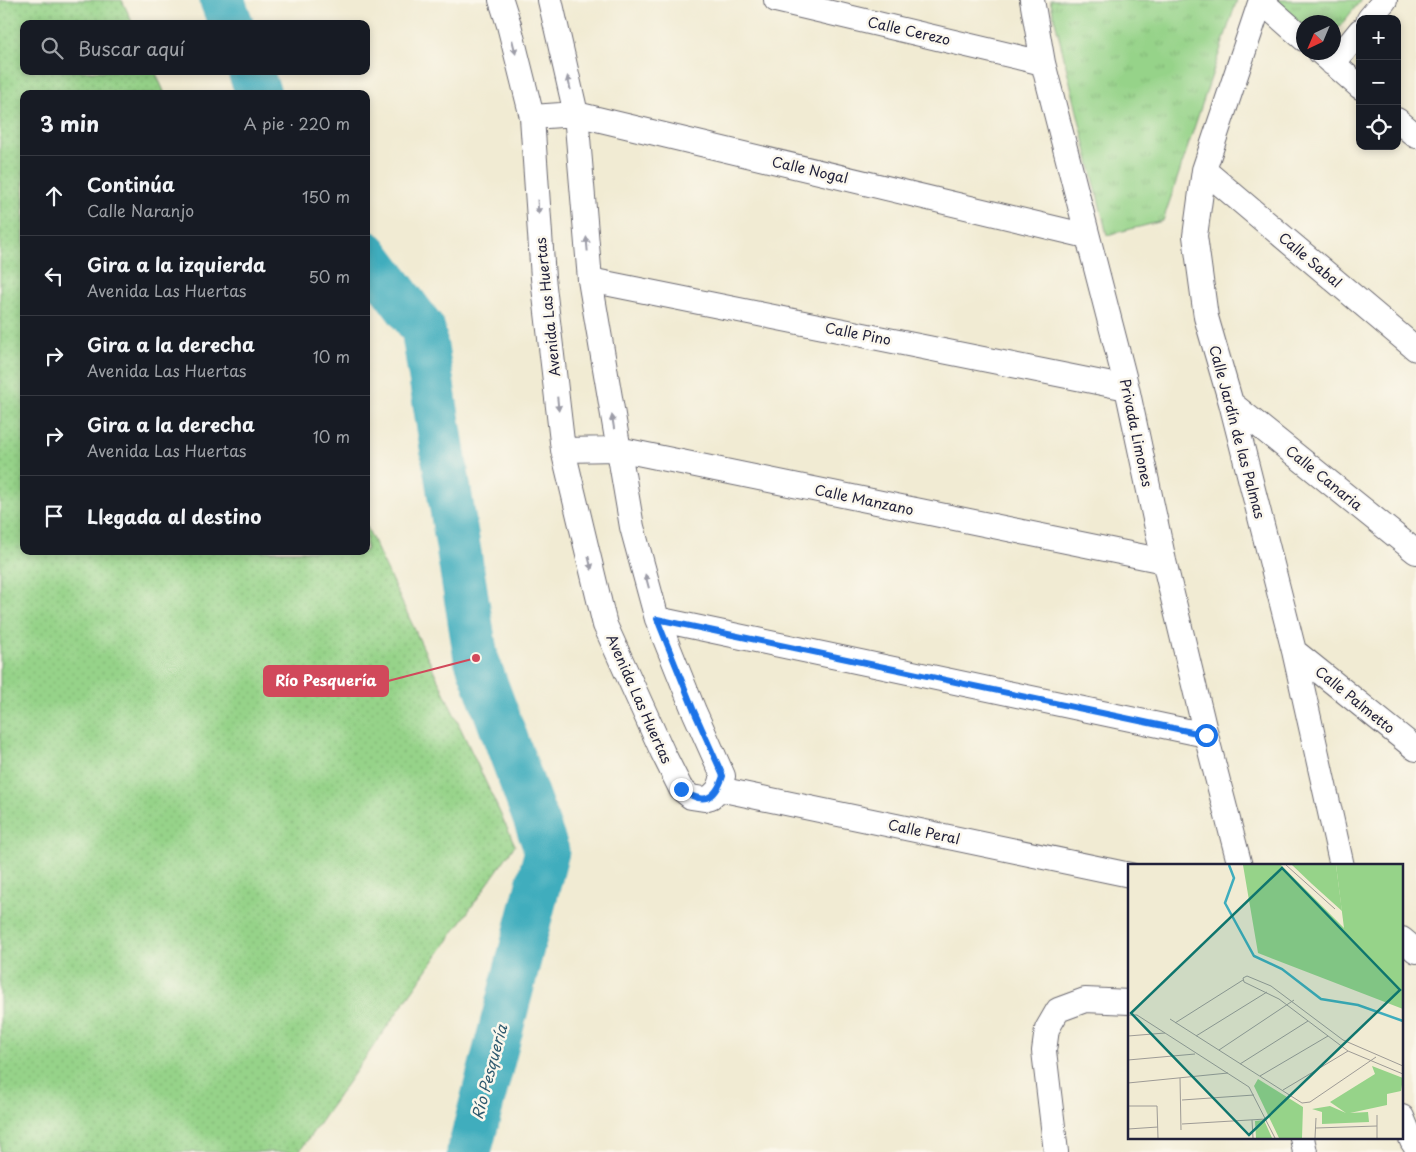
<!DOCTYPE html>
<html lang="es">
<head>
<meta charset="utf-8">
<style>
  body { margin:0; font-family:"Playpen Sans",sans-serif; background:#20242c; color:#f1f3f6 }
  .controls { position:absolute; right:15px; top:15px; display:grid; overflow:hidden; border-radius:10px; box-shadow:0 2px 8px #0003 }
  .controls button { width:45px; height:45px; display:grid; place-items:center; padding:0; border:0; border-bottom:1px solid #363941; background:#171b24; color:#f1f3f6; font:25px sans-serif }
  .compass { position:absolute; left:1296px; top:15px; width:45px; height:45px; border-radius:50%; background:#171b24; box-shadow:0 2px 8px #0003; rotate:224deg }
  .stop { position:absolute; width:15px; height:15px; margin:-11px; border:4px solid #1a73e8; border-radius:50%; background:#fff }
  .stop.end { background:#1a73e8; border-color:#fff; box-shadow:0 1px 5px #0008 }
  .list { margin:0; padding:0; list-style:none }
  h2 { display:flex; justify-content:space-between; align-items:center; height:65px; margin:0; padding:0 20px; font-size:21px }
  h2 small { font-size:16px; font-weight:400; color:#9ea1a6 }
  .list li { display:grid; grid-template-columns:32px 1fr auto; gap:15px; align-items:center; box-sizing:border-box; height:80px; padding:0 20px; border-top:1px solid #363941 }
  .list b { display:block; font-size:19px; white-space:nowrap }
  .list p { margin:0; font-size:16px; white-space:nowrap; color:#9ea1a6 }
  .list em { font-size:16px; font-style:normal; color:#9ea1a6 }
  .icon { flex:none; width:28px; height:28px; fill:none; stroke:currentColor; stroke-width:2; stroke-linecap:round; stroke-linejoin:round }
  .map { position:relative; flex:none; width:1416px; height:1152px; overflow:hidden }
  .search { position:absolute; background:#171b24; box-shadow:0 2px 8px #0003; left:20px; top:20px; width:350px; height:55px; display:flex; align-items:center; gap:12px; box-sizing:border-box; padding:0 18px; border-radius:10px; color:#9ea1a6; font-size:19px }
  .panel { position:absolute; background:#171b24; box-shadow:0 2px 8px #0003; left:20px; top:90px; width:350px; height:465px; border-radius:10px }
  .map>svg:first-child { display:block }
  .grass { fill:url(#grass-dots); stroke:#5c7a62 }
  .park { fill:url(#park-tufts); stroke:#5c7a62 }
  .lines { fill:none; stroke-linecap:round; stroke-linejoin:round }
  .river { stroke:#3fadbd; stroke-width:45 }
  .minor-casing { stroke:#6a6870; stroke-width:26 }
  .minor { stroke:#fff; stroke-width:24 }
  .oneway { fill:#9c9ca7 }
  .route { stroke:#1a73e8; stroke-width:6 }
  .labels { text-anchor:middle; stroke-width:5; stroke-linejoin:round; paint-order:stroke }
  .street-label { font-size:14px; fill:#22223b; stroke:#fbf7ec }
  .water-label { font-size:15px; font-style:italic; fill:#2e5a6f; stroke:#fbf7ec }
  .inset-river { fill:none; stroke:#3fadbd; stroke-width:2.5 }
  .inset-road { fill:none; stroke:#9e9b96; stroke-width:1 }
  .view { fill:#0f766e; fill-opacity:0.15; stroke:#0f766e; stroke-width:2.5 }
  .inset-edge { fill:none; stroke:#22223b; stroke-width:2.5 }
  .leader { fill:none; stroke:#d1495b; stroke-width:2 }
  .callout-dot { fill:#d1495b; stroke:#fbf7ec; stroke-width:2 }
  .callout { fill:#d1495b; stroke:#d1495b; stroke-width:2 }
  .callout-label { font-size:15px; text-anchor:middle; font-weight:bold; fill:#fff }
</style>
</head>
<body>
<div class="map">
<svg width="1416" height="1152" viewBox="0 0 1416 1152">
  <defs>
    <pattern id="grass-dots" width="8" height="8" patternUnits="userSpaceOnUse" patternTransform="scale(1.25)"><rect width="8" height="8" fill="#96d389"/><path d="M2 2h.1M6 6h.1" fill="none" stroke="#81b577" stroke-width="1.8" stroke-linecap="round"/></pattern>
    <pattern id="park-tufts" width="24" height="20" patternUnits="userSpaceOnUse" patternTransform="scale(1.25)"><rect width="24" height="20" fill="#96d389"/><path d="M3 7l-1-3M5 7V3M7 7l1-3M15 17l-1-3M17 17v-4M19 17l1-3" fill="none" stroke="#81b577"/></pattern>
  </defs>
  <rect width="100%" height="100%" fill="#fbf7ec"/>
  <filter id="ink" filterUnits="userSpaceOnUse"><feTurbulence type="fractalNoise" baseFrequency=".02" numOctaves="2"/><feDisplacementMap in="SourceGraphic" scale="10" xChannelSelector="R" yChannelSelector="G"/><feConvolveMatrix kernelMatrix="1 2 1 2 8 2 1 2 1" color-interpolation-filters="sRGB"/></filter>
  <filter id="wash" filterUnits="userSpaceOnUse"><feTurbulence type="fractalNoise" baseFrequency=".0096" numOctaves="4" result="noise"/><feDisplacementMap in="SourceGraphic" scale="20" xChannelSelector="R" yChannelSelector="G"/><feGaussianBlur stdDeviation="1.12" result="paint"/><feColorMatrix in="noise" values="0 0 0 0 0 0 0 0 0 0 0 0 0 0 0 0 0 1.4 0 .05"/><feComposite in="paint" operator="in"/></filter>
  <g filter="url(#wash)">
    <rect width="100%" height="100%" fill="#f1ebd3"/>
    <path class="grass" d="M0 0H122L133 24H24V71H155L165 94H24V551H366V525L515 845 299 1152H0Z"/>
    <path class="park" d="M1050 0H1237L1163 221 1107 235Z
      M1279 0H1361L1334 34V22H1304L1303 26 1277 4Z"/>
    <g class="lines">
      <path class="river" d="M222 0 231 24
        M250 71 259 94
        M366 253 423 329 476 658 547 851 469 1152"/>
    </g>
  </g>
  <g filter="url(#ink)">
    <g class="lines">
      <defs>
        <path id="minor" d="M501 0 509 25 532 117 543 278 563 450 605 625 663 753 681 789 691 797 704 799 711 797 719 789 723 776 694 711 657 619 632 527 590 280 576 114 550 0
          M776 0 1043 63
          M1032 0 1043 63 1127 388 1164 561 1206 735 1240 866
          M1261 0 1204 170 1195 236 1206 317 1231 403 1294 651 1342 866
          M1261 1 1304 39
          M1369 19 1385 0
          M1320 52 1360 87
          M1333 64 1360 31
          M532 117 576 114 1087 236
          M1397 120 1416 136
          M1204 170 1416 349
          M590 280 1127 388
          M1231 403 1416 552
          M563 450 618 449 1164 561
          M657 619 1206 735
          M1294 651 1416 749
          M719 789 1130 875
          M1402 939 1416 951
          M1402 1117 1412 1141 1416 1147
          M1302 1138 1305 1152
          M1056 1152 1044 1051 1047 1029 1058 1010 1085 1000 1130 1002"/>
      </defs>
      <use href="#minor" class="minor-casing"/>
      <use href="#minor" class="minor"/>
    </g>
    <defs><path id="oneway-solid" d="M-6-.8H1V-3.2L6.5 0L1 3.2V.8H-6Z" transform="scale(1.25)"/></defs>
    <g class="oneway">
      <use href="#oneway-solid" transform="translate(514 47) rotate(76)"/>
      <use href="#oneway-solid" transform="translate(569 83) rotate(-103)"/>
      <use href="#oneway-solid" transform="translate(538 207) rotate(86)"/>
      <use href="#oneway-solid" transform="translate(587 244) rotate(-95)"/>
      <use href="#oneway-solid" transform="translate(558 404) rotate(84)"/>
      <use href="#oneway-solid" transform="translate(613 422) rotate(-99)"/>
      <use href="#oneway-solid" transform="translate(590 563) rotate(76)"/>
      <use href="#oneway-solid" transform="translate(647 581) rotate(-105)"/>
    </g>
  </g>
  <g class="lines" filter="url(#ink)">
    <path class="route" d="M681 789C702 805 715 801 723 776L694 711 657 619 1206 735"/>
  </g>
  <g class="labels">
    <g class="street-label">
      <text transform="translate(909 31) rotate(13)" y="5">Calle Cerezo</text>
      <text transform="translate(810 170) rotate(13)" y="5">Calle Nogal</text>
      <text transform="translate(1310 260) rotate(40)" y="5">Calle Sabal</text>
      <text transform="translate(548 307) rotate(-96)" y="5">Avenida Las Huertas</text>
      <text transform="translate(858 334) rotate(11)" y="5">Calle Pino</text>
      <text transform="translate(1237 432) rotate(75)" y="5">Calle Jardín de las Palmas</text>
      <text transform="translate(1136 433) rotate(78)" y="5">Privada Limones</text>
      <text transform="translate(1324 478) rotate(39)" y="5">Calle Canaria</text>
      <text transform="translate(864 500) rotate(12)" y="5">Calle Manzano</text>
      <text transform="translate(639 699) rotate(66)" y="5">Avenida Las Huertas</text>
      <text transform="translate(1355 700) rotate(39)" y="5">Calle Palmetto</text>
      <text transform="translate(924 832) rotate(12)" y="5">Calle Peral</text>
    </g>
    <g class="water-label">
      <text transform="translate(490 1072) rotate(-75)" y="5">Río Pesquería</text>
    </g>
  </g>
  <g transform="translate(1128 864)">
    <rect width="275" height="275" fill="#f1ebd3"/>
    <path d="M115 1H153L216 64 208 1H275V145L130 89Z" fill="#96d389"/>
    <path d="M164 1H208L214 47 184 20ZM244 202 275 214 273 227 259 230V241L222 249 240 248 241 258 194 260V248L184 245 202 242 218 249 202 238 247 210ZM130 215 175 243 174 274H151L126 222ZM136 256 144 274H128L127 257Z" fill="#96d389"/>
    <path class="inset-river" d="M101 1 106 14 97 39 126 92 154 105 193 135 230 141 275 157"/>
    <path class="inset-road" d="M158 1 207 45M0 151H9L121 223 147 274M42 155 174 239 182 238 248 193M47 159 115 116M0 172 37 169M68 172 139 128M91 186 166 136M0 196 67 190M112 200 180 157M275 202 215 176 143 122 119 112 115 114 116 118 151 135 220 187 275 210M132 212 200 172M52 214 53 266M0 219 100 209M155 226 220 187M54 236 126 231M0 242H29L30 274M124 256 125 274M54 260 138 255M188 264 249 262M0 265 30 263M187 274 188 254M249 274V251"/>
    <path class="view" d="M154 4 272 126 121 271 3 149Z"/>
    <rect width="275" height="275" class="inset-edge"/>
  </g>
  <path class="leader" d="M476 658L388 681"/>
  <circle class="callout-dot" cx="476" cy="658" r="5"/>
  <rect class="callout" x="264" y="666" width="124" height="30" rx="5"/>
  <g class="callout-label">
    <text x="326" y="686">Río Pesquería</text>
  </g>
</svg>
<div class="controls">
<button>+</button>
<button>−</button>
<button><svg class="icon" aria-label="locate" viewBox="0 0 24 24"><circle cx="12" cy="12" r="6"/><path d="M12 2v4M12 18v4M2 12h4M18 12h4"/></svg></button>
</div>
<svg class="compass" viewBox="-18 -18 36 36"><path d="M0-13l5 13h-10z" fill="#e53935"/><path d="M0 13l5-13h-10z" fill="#9ea1a6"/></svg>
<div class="stop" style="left:1206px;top:735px"></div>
<div class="stop end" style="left:681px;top:789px"></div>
<div class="search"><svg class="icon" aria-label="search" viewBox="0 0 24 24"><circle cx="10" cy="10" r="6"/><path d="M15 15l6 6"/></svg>Buscar aquí</div>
<section class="panel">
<h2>3 min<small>A pie · 220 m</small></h2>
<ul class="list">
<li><svg class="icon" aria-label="ahead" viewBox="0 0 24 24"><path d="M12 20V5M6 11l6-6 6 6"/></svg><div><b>Continúa</b><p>Calle Naranjo</p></div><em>150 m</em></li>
<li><svg class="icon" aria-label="left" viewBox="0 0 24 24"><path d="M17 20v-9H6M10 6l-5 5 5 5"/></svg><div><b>Gira a la izquierda</b><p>Avenida Las Huertas</p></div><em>50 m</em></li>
<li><svg class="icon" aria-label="right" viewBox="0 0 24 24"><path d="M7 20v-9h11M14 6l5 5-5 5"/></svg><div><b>Gira a la derecha</b><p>Avenida Las Huertas</p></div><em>10 m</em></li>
<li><svg class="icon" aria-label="right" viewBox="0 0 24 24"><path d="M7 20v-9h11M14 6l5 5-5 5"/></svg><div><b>Gira a la derecha</b><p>Avenida Las Huertas</p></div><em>10 m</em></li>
<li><svg class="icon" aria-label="arrive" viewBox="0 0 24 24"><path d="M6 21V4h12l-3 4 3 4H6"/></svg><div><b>Llegada al destino</b></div></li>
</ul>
</section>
</div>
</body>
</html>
